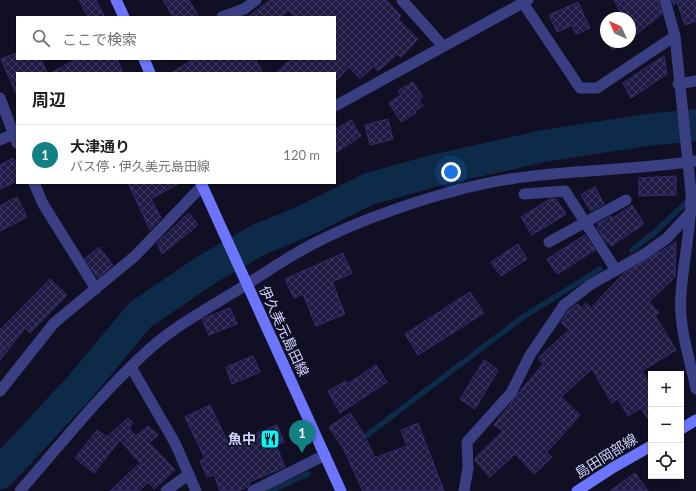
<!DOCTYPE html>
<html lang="ja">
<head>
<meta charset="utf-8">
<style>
  body { margin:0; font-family:Lato,"Noto Sans JP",sans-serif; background:#f2f2f2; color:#202124 }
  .controls { position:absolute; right:12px; bottom:12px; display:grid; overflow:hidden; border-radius:0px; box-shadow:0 1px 3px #0004 }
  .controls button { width:36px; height:36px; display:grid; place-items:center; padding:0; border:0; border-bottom:1px solid #e0e0e0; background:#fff; color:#202124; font:20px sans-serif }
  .compass { position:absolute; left:600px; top:12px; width:36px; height:36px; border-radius:50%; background:#fff; box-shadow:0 1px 3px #0004; rotate:315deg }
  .you { position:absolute; left:451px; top:172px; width:14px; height:14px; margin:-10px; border:3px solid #fff; border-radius:50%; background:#1a73e8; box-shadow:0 0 0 6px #1a73e833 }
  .badge { display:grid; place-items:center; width:26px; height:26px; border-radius:50%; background:#138184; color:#fff; font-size:13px; font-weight:700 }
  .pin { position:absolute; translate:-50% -33px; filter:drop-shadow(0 1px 2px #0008) }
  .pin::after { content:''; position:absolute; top:21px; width:14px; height:12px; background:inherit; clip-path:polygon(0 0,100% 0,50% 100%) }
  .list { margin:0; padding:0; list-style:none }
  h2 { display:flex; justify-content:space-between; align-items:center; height:52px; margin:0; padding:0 16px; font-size:17px }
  h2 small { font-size:13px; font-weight:400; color:#757577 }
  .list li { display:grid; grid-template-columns:26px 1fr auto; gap:12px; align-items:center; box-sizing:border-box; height:60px; padding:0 16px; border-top:1px solid #e0e0e0 }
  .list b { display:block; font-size:15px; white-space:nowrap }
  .list p { margin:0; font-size:13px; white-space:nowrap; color:#757577 }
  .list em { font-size:13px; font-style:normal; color:#757577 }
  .icon { flex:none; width:22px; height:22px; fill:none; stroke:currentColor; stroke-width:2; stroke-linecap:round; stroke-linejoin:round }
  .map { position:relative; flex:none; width:696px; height:491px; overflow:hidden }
  .search { position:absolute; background:#fff; box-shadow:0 1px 3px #0004; left:16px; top:16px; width:320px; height:44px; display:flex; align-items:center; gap:10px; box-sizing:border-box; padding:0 14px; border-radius:0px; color:#757577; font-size:15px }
  .panel { position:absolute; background:#fff; box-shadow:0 1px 3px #0004; left:16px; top:72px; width:320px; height:112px; border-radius:0px }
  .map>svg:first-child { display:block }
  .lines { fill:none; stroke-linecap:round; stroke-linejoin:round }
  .stream { stroke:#0e2a49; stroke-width:5.5 }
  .river { stroke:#0e2a49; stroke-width:32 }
  .building { fill:url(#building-cross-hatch); stroke:#352d70 }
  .minor { stroke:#3a3e82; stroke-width:11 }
  .secondary { stroke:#6b75fd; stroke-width:11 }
  .labels { text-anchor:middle; stroke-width:3; stroke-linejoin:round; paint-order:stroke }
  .street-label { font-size:14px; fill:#d4d3fe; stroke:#100f24 }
  .poi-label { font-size:14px; font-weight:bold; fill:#d4d3fe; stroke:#100f24; text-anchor:end }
</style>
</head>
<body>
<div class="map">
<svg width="696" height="491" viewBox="0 0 696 491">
  <defs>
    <pattern id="building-cross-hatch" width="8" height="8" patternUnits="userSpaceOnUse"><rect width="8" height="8" fill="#201b45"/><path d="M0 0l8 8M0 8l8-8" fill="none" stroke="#403b61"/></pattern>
  </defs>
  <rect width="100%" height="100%" fill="#100f24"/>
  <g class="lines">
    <path class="stream" d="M632 250 654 233 690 199
      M359 441 523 317 600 269
      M270 491 308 474"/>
    <path class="river" d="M0 473 80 387 140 315 206 270 258 240 304 221 369 189 436 170 544 146 646 130 696 125"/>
  </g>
  <path class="building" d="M79 0H96L105 17H88Z
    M163 0H189L199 17H173Z
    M270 0H386L401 16 398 19 418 39 401 57 397 54 378 71 374 66 360 79 349 67 335 82V73H276L291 59H335V17H295L289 10 280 17H248Z
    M614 0H658L662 14 630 39V18H618L622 15Z
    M672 0H696V21L685 25 677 2 674 5Z
    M578 2 590 28 576 34 572 25 557 32 549 15Z
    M607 42H626L612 50Z
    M17 53V59H41L47 73H17V96L1 59Z
    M664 56 667 74 631 98 623 83Z
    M77 59H117L123 73H51Z
    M194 59H255L263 73H171Z
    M413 82 423 97 419 100 423 106 415 111 416 113 401 122 389 103 401 95 398 91Z
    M388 119 393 139 370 145 365 125Z
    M351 120 361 136 335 153V130Z
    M13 158 17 166V181L0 189V165Z
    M676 176V195L639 196V178Z
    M128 183H180L151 199 161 218 150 230Z
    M595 187 604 204 591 211 581 195Z
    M17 197 27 217 0 231V206Z
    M550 199H556L566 214 532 235 521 217Z
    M632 205 644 224 611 246 608 242 607 243 597 228 599 226 597 224 611 216 612 219Z
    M189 213 198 225 162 254 157 243Z
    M585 235 595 250 557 274 547 259Z
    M676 242 675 277 649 302 659 313 655 316 676 350 642 371 651 386V423L641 408 628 416 618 399 612 403 592 369 561 397 580 415 547 452 552 457 534 474 515 454 490 477 475 460V458L503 431 494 425 521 390 543 364 538 358 569 330 561 322 568 311 577 304 581 308 586 303 591 308 623 274Z
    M518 244 527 259 501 276 491 262Z
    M99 247 113 265 98 278 85 259Z
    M343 253 352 273 332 282 345 314 316 326 303 294 294 298 285 279Z
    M50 279 67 295 30 333 25 328 0 360V330Z
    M470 292 484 313 418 355 405 334Z
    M230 308 237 324 209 335 202 319Z
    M253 356 260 372 232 384 226 367Z
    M484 360 498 370 475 409 460 399Z
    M376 365 387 382 340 413 328 391 346 381 348 384Z
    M210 405 229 445 277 425 284 442 276 445 285 467 249 482 250 485 247 487 238 491H220L214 475 207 477 200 461 205 459 185 417Z
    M350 413 362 431 375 458 407 446 401 430 418 423 444 491H363L343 448 329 427Z
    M128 418 133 423 129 429 136 436 148 426 158 435 149 443 175 470 154 489 148 482 139 491H110L140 463 120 440 94 473 75 458 97 430 107 437Z
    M635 473 648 491H610Z"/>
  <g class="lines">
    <path class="minor" d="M402 0 443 46
      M665 0 675 36 691 192C692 226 683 260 681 295 678 326 690 359 696 389
      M523 3 580 88H597L675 36
      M222 17 244 9 256 0
      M678 84 696 81
      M0 98 17 143
      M335 106 528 0
      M0 140 17 132
      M34 183 43 204 96 289
      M524 194 565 191 616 270
      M549 242 626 200
      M131 367 175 443 196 491
      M0 391 54 323 135 256 202 186
      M20 491C60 445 99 396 144 354 169 330 201 312 231 294 258 278 284 259 311 245 358 220 426 197 478 185 549 169 623 172 696 161
      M166 491 189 474
      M253 491 325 455
      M464 491 468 468 467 442 511 393 530 355 564 305 590 285 646 253 667 238 691 212"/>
    <path class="secondary" d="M116 0 124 17
      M144 59 150 73
      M201 183 341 491
      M681 429 696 420
      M577 491 614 467 651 446"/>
  </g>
  <defs>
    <symbol id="restaurant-square" viewBox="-11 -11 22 22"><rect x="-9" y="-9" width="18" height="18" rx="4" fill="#04f7f9" stroke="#100f24"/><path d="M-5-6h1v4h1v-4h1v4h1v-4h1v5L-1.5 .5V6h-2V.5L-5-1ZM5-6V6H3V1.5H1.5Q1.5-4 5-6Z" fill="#111"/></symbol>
  </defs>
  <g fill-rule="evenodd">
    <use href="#restaurant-square" x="259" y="428" width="22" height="22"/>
  </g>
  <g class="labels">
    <g class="street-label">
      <text transform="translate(284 331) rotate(65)" y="5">伊久美元島田線</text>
      <text transform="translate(606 456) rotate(-32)" y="5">島田岡部線</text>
    </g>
    <g class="poi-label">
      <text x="256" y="444">魚中</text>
    </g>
  </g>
</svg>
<div class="controls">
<button>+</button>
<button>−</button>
<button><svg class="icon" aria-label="locate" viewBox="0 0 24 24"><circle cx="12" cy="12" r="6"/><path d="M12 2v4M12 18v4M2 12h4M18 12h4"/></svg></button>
</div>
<svg class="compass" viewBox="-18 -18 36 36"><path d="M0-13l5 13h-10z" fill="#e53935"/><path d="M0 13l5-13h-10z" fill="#757577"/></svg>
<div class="you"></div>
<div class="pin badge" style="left:302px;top:453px">1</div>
<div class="search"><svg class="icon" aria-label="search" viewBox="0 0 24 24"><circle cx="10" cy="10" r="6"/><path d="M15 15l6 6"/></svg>ここで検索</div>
<section class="panel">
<h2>周辺<small></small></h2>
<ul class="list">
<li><span class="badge">1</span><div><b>大津通り</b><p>バス停 · 伊久美元島田線</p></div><em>120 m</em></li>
</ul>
</section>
</div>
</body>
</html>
